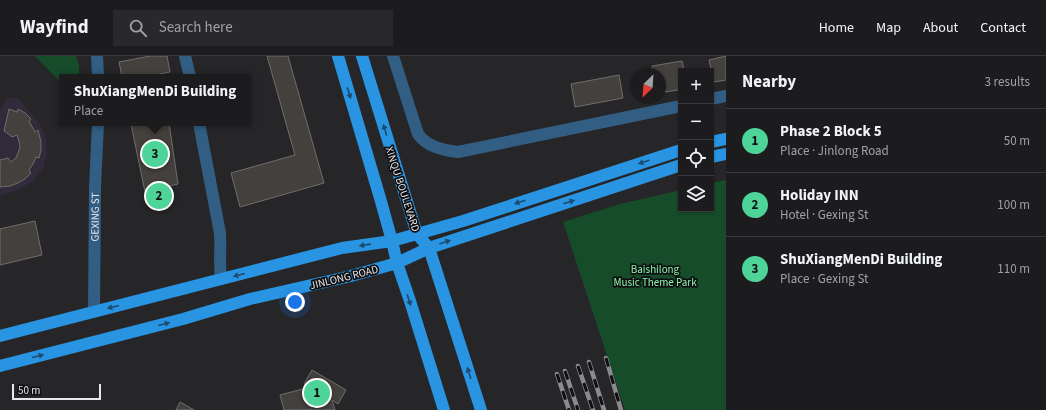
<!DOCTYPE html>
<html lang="en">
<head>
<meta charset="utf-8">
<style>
  body { margin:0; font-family:"Source Sans 3",sans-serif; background:#29292c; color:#f1f3f6 }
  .controls { position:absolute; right:12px; top:12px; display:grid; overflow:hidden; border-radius:0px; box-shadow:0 1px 3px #0004 }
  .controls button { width:36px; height:36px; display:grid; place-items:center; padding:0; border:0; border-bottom:1px solid #3a3a3d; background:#1c1c1f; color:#f1f3f6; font:20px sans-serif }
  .compass { position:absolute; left:630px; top:12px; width:36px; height:36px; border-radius:50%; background:#1c1c1f; box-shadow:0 1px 3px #0004; rotate:205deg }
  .scale { position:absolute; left:12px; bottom:10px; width:89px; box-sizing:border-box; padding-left:4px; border:2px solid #e8e8ea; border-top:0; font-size:11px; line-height:14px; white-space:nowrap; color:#e8e8ea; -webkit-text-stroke:3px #0f0f11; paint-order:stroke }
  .you { position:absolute; left:295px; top:246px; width:14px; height:14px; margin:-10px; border:3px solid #fff; border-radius:50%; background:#1a73e8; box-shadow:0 0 0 6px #1a73e833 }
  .badge { display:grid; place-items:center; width:26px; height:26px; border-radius:50%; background:#4ed399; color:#111; font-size:13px; font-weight:700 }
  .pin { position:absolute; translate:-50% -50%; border:2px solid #fff; box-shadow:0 1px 4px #0006 }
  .popup { position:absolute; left:59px; top:18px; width:192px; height:52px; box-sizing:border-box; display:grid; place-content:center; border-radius:0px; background:#1c1c1f; filter:drop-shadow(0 1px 3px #0005); font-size:13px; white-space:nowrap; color:#a0a1a4 }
  .popup b { font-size:15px; color:#f1f3f6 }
  .popup::after { content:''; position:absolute; left:50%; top:100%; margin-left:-8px; border:8px solid transparent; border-top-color:#1c1c1f }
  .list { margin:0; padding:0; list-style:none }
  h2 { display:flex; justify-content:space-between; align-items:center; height:52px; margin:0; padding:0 16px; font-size:17px }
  h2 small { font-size:13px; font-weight:400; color:#a0a1a4 }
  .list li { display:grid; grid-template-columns:26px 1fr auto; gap:12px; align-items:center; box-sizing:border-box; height:64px; padding:0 16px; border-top:1px solid #3a3a3d }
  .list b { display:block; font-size:15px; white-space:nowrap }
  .list p { margin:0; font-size:13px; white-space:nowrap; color:#a0a1a4 }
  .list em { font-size:13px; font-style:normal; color:#a0a1a4 }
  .icon { flex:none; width:22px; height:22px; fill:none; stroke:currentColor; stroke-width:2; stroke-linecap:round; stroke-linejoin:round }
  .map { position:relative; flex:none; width:726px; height:354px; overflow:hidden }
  header { display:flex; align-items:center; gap:24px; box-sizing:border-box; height:56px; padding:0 20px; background:#1c1c1f; border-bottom:1px solid #3a3a3d }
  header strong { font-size:19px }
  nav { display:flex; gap:22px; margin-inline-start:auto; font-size:14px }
  .search { width:280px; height:36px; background:#29292c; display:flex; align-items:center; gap:10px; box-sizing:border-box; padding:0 14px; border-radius:0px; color:#a0a1a4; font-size:15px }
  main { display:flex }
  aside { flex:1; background:#1c1c1f }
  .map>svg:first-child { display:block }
  .education { fill:#302a3b }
  .green { fill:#164c2a }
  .building { fill:#44403e; stroke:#716d6b }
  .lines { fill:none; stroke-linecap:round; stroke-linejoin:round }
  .minor { stroke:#325e84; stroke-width:12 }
  .major { stroke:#2994e2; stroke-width:12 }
  .rail-casing { stroke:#8b8b8e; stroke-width:4.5 }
  .rail { stroke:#0f0f11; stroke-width:3; stroke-dasharray:9; stroke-linecap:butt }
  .oneway { fill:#1b4b6f }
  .labels { text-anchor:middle; stroke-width:3.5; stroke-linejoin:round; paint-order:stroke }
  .street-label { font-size:11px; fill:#e8e8ea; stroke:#0f0f11 }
  .park-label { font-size:11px; fill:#89f6ab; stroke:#0f0f11 }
</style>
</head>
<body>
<header>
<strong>Wayfind</strong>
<div class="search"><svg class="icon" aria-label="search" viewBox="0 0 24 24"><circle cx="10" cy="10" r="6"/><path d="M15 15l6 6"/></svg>Search here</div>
<nav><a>Home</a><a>Map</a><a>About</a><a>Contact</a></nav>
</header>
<main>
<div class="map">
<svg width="726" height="354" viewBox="0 0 726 354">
  <rect width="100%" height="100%" fill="#262629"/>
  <path class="education" d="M13 41 19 43 40 68 46 83 47 98 43 113 33 125 20 133 0 140V55L4 47 7 43Z"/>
  <path class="green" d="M35 0H76L79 9V21H62V28Z
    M726 124V354H625L563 166 620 148 681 134V153H711V127Z"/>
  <path class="building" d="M150 0H167L170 16 145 21H122L119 6Z
    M267 0H288L324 127 240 151 231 117 295 99Z
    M726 0V24L714 26 709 4Z
    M682 5 684 15H681V30L678 31V34L665 36V33L660 34V18H653L652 10Z
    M619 19 623 42 575 51 571 28Z
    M9 53 17 56 18 53 25 57 31 63 29 65 35 76 38 74 41 86V94L39 102 36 101 33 108 29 114 31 117 25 123 18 127 10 130 0 131V104L8 102 11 106 16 102 18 97 20 91 19 85 17 79 12 81 7 77 4 75Z
    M129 67H169L178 128 145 136 131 68Z
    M35 165 42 199 0 209V173Z
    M312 314 346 334 338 348 332 344 335 354H312V353L308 354H284L280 339 310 331 304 328Z
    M180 346 194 354H176Z"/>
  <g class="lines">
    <g class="minor">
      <path d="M97 0 98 21"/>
      <path d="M185 0 190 21"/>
      <path d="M393 0 418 78C427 91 443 94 458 96L681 50"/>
      <path d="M711 43 726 40"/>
      <path d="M199 67 220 177C221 192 219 208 221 223"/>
      <path id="s1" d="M94 256 95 132 98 67"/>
    </g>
    <path class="major" d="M338 0 380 142 392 185 397 207 410 245 444 354
      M362 0 417 178 429 192 481 354
      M711 86 726 83
      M711 101 726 98
      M0 280 342 192 392 185 417 178 463 165 681 94
      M0 310 183 263 250 243 351 220 397 207 429 192 681 109"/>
    <defs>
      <path id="rail" d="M606 302 621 354
        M589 306 604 354
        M578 310 593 354
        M565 315 578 354
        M557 318 569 354"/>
    </defs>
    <use href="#rail" class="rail-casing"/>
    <use href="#rail" class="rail"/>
  </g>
  <defs><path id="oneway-solid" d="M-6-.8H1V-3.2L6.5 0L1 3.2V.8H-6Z"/></defs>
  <g class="oneway">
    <use href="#oneway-solid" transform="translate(349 37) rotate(73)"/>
    <use href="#oneway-solid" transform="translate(385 74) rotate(-107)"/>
    <use href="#oneway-solid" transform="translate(644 106) rotate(162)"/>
    <use href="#oneway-solid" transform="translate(520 146) rotate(162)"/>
    <use href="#oneway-solid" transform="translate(569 146) rotate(-18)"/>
    <use href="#oneway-solid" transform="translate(445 186) rotate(-19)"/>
    <use href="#oneway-solid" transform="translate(365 189) rotate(172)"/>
    <use href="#oneway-solid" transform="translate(239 219) rotate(166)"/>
    <use href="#oneway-solid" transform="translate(409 244) rotate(72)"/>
    <use href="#oneway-solid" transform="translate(113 251) rotate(166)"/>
    <use href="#oneway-solid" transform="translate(164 268) rotate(-14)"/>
    <use href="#oneway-solid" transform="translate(38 300) rotate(-14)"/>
    <use href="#oneway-solid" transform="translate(469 317) rotate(-108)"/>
  </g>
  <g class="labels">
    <g class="street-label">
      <text transform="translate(403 133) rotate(72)" y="4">XINQU BOULEVARD</text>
      <text dy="4" stroke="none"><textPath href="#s1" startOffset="95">GEXING ST</textPath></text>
      <text transform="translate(344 221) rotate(-14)" y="4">JINLONG ROAD</text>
    </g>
    <g class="park-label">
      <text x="655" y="217">Baishilong<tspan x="655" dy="13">Music Theme Park</tspan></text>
    </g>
  </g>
</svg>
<div class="controls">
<button>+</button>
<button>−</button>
<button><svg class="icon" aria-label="locate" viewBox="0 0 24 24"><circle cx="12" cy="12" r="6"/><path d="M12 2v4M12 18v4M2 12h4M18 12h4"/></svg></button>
<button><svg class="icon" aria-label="layers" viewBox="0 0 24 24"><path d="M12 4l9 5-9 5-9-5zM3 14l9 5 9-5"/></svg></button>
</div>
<svg class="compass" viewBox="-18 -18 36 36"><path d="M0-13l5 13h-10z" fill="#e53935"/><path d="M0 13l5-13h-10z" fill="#a0a1a4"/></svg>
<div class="scale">50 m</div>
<div class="you"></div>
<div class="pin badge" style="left:317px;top:337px">1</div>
<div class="pin badge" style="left:159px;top:140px">2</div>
<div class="pin badge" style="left:155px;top:98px">3</div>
<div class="popup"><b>ShuXiangMenDi Building</b>Place</div>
</div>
<aside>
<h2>Nearby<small>3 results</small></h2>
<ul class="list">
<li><span class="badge">1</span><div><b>Phase 2 Block 5</b><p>Place · Jinlong Road</p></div><em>50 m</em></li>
<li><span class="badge">2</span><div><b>Holiday INN</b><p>Hotel · Gexing St</p></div><em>100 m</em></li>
<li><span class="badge">3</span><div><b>ShuXiangMenDi Building</b><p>Place · Gexing St</p></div><em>110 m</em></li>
</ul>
</aside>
</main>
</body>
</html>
